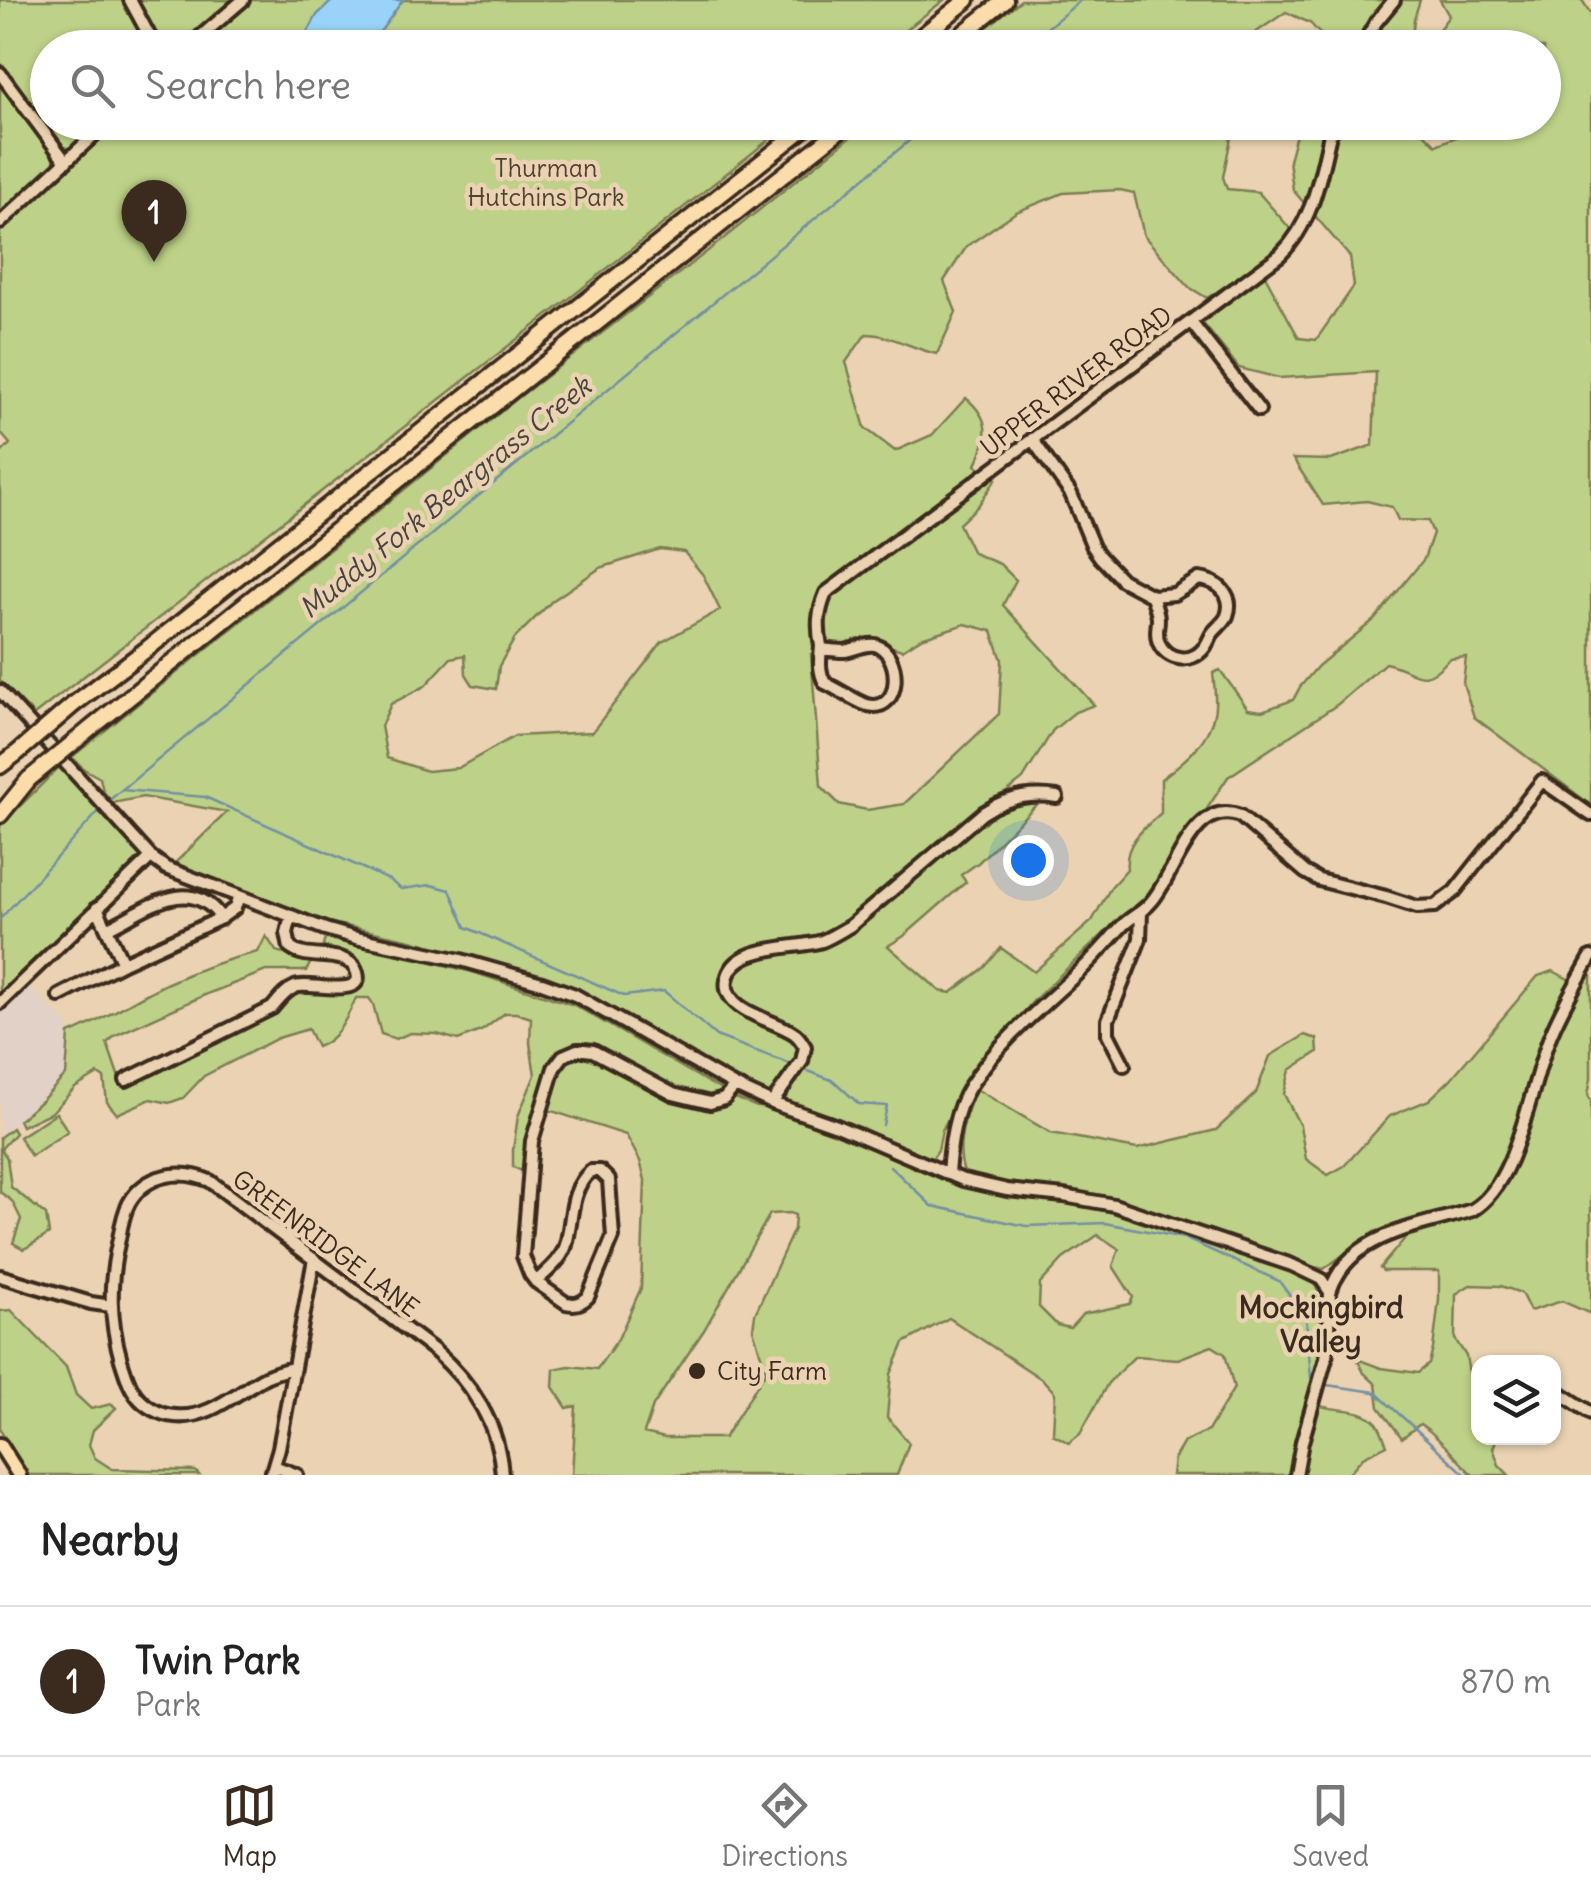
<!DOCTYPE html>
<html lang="en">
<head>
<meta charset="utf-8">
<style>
  body { margin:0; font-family:Delius,sans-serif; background:#f2f2f2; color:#222 }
  .controls { position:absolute; right:30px; bottom:30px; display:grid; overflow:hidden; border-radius:20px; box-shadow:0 2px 8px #0004 }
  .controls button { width:90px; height:90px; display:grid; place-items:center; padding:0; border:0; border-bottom:2px solid #e0e0e0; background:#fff; color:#222; font:50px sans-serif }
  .you { position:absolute; left:1028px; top:860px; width:35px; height:35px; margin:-25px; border:8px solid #fff; border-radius:50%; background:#1a73e8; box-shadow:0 0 0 15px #1a73e833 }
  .badge { display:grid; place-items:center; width:65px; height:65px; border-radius:50%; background:#3b2a1e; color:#fff; font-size:32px; font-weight:700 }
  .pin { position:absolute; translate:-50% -82px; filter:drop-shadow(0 2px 5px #0008) }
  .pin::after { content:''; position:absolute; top:52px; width:35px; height:30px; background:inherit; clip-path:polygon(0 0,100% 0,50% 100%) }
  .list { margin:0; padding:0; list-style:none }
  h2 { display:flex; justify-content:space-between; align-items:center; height:130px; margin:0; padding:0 40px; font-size:42px }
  h2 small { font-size:32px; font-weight:400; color:#767676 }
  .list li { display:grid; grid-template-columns:65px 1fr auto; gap:30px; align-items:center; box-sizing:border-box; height:150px; padding:0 40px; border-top:2px solid #e0e0e0 }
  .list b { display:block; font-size:38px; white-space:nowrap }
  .list p { margin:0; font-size:32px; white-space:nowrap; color:#767676 }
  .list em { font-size:32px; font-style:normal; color:#767676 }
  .icon { flex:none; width:55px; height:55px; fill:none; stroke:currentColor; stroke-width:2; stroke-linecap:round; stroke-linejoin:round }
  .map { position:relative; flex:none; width:1591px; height:1475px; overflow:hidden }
  .search { position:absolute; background:#fff; box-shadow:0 2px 8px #0004; left:30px; right:30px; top:30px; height:110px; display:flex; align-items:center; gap:25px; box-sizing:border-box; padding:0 35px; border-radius:55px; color:#767676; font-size:38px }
  .sheet { height:280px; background:#fff }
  nav { display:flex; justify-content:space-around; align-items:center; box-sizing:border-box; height:140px; border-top:2px solid #e0e0e0; background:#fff; font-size:28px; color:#767676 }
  nav a { display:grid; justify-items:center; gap:5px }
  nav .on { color:#3b2a1e }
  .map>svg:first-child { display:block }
  .built { fill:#e2d1c7 }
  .green { fill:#bdd288; stroke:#7c7e53; stroke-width:2.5; fill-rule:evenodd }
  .water { fill:#9ad3fa; stroke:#748fa2; stroke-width:2.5 }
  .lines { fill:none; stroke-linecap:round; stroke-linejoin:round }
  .stream { stroke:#748fa2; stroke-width:2.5 }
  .minor-casing { stroke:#3b2a1e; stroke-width:18 }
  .major-casing { stroke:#3b2a1e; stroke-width:20 }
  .highway-casing { stroke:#3b2a1e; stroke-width:21 }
  .minor { stroke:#ead2b2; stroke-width:10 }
  .major { stroke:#faddab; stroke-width:12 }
  .highway { stroke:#faddab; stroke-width:14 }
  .highway-bridge-casing { stroke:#3b2a1e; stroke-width:21; stroke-linecap:butt }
  .highway-bridge { stroke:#faddab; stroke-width:14 }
  .poi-dot { fill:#3b2a1e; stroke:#ead2b2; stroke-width:4 }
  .labels { text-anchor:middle; stroke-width:9; stroke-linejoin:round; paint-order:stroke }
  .park-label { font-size:25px; fill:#4e432e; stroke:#ead2b2 }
  .street-label { font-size:25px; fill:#3b2a1e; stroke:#ead2b2 }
  .poi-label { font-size:25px; fill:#3b2a1e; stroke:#ead2b2; text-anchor:start }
  .water-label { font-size:28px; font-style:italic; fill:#49433f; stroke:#ead2b2 }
  .quarter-label { font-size:30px; font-weight:bold; fill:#3b2a1e; stroke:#ead2b2 }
</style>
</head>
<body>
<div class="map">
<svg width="1591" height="1475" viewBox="0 0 1591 1475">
  <rect width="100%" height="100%" fill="#ead2b2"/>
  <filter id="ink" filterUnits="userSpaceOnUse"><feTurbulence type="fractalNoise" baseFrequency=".01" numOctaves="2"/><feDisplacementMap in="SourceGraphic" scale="20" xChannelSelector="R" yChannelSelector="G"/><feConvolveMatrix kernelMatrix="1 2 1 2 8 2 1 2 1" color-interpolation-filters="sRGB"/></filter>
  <g filter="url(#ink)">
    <path class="built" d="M26 983 68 1025 69 1056 66 1074 41 1102 0 1137V1009Z"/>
    <path class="green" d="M0 0H944L884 47 48 48V122L790 123 570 298 34 715 0 681V454L10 444 0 432Z
      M1021 0H1420L1414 19 1411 47H1332L1310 23 1286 12 1243 41 1242 47 961 48Z
      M1440 0H1582L1591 14V805L1474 717 1463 683 1466 657 1449 659C1421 690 1418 670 1385 663L1338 704 1228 777 1152 892 1119 919 1034 1000 974 1070 942 1130 938 1150 931 1160 738 1082 639 1022 559 982 411 940 322 921 173 865 227 812 143 797 113 803 103 791 100 778 84 769 72 757 518 398 709 250 868 123H1234L1223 177 1227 189 1258 192 1293 232 1262 262 1207 298 1189 287 1144 236 1134 193 1120 190 1063 193 1016 212 967 246 944 281 956 312 937 354C913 349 890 334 866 334L846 362 865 428 895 451 932 435 966 398C992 420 988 435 976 465L996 479 978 506 959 524 973 553 1000 564 1016 580 1003 605 1094 705 1075 712 1053 730 1023 779 995 801 1004 809 1022 803H1038L979 862 961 875 966 882 904 936 888 946 940 991 951 993 984 968 1001 948 1034 972 1092 921 1111 887 1127 869C1124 843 1144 828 1161 813V779C1185 761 1212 740 1215 707 1216 696 1214 684 1213 673L1220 670 1248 709 1262 711 1293 700 1300 687 1318 666 1375 619 1424 559 1433 533 1428 521 1398 520 1392 507 1367 501 1323 505 1293 459 1331 460 1373 445 1376 372 1279 378 1239 368 1203 323 1206 314 1264 274 1299 338 1316 340 1354 286 1350 257 1293 190 1289 160 1299 123H1414L1436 145 1464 134 1475 123 1544 122V48L1431 47V40L1449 16ZM660 549 684 552 703 575 720 610 662 642 592 732 515 736 458 768 427 771 387 758 381 726 391 704 425 686 451 658 465 655 466 674 473 685 496 689 499 666 515 638 552 601 600 568ZM965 624 992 631 1002 660 999 714 904 804 867 810 839 804 821 786 811 654C847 640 864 637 902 650L921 638Z
      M61 765 137 845 141 854 140 861 0 998V826Z
      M326 935 472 972 574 1005 735 1098 757 1107H768L873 1147 925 1170 980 1190 1086 1203 1163 1225 1299 1272C1303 1275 1308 1277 1312 1281 1342 1318 1296 1430 1291 1475H1172L1174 1459 1184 1442 1208 1431 1234 1388 1225 1354 1212 1346 1178 1359 1135 1356 1108 1383 1080 1434 1069 1443 1053 1434 1055 1393 1043 1380 949 1318 904 1343 891 1374 887 1417 909 1443 897 1475H572L576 1406 567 1408 553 1387 554 1369 569 1366 597 1369 618 1339 641 1288 645 1180 640 1161 626 1135 540 1107 528 1166 524 1172 513 1167V1150L518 1116 535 1075 530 1043 531 1018 516 1013H505L483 1030 458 1040 437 1034 410 1033 396 1039 381 1034 373 1004 369 998H356C347 1017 338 1040 317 1047L308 1029 278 1038 204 1076 183 1098 169 1103 151 1099 117 1114 107 1102 104 1078 98 1074 75 1088 52 1112 22 1126 19 1120 41 1101 66 1075 69 1034C104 1020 134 999 168 983 196 970 227 959 258 952L266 936 276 951 311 962 306 971H266L207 994 116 1035 107 1043 119 1078 127 1083 235 1034 278 1010 290 993 300 989 345 992 361 986 359 961 352 954 323 946ZM790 1213 795 1215 794 1229 755 1314 753 1329 766 1371 724 1438H665L644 1433 653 1406 704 1330 770 1214ZM1098 1235 1119 1249 1113 1266 1133 1297 1130 1304 1083 1314 1070 1328 1057 1325 1039 1307 1040 1284 1063 1259Z
      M1591 963V1078L1588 1095 1591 1101V1314L1562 1301 1530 1311 1521 1293 1501 1286 1470 1285 1456 1294 1455 1339 1466 1356 1470 1379 1478 1389V1438H1497L1493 1448 1499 1465 1509 1475H1473C1457 1460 1437 1434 1420 1424L1402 1438 1379 1407 1376 1384 1364 1373 1357 1359 1381 1368 1418 1373 1429 1364 1433 1349 1439 1300V1271H1383L1380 1268 1406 1237 1441 1227 1488 1207 1512 1169 1531 1127 1540 1077 1559 1027Z
      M1553 971 1572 981 1551 1021 1507 1155 1489 1188 1471 1204 1445 1216 1374 1232 1324 1269 1309 1266 1127 1202 1058 1189 980 1181 965 1175C954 1149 965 1114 976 1089L1051 1133 1137 1149 1216 1130 1256 1093 1270 1056 1305 1035 1317 1039 1318 1052 1290 1070 1284 1094 1300 1126 1306 1159 1328 1175 1344 1166 1390 1116 1429 1100 1450 1080 1538 976Z
      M56 1113 68 1131 31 1156 19 1137Z
      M12 1128 15 1133 1 1149 7 1158 11 1187 46 1215 49 1234 24 1249 13 1243 21 1219 12 1201 0 1192V1137Z
      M11 1310 66 1367 76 1395 91 1409 112 1404 116 1408 93 1430 89 1445 95 1458 112 1469 195 1471 199 1475H28L0 1430V1311Z
      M1316 1404C1334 1413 1361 1405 1377 1423 1381 1428 1384 1439 1387 1445L1363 1457 1350 1472V1475H1301L1302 1456Z"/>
    <path class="water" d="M333 0H403L380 32 364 47H300L317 15Z"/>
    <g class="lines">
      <path class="stream" d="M1023 48 1081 0
        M122 790 205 797 389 880 401 889 431 885 450 890 466 927 624 996 664 991 716 1036 796 1066
        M107 802 932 122
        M0 919 102 808
        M803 1069 834 1081 859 1104 887 1106 883 1125
        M890 1166 932 1206 1026 1226 1105 1223 1184 1238 1279 1281 1306 1318 1311 1378
        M1327 1385 1375 1392 1466 1475"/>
      <defs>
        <path id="minor" d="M130 0 156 48
          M187 48 243 0
          M1361 48 1376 22 1394 0
          M0 73 66 162
          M0 223 108 122
          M1191 322 1259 410
          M1032 439 1071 494 1093 547 1100 557 1122 580 1152 596C1154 603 1158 612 1158 619 1158 628 1155 634 1159 643 1167 661 1192 664 1204 648 1207 645 1210 637 1212 634 1216 628 1224 623 1227 616 1235 594 1217 581 1199 579L1174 594 1152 596
          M821 649C829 650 836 651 844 651 854 650 865 643 875 645 902 652 903 714 867 705 859 703 834 687 825 683 818 671 820 659 821 646 817 625 818 612 826 593L1280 255C1316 220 1321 169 1333 122
          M0 691 151 857 166 868 325 929 356 938 461 960 542 983 575 995 735 1086 772 1103 837 1126 963 1180 1007 1190 1064 1196 1114 1205 1292 1265 1321 1279 1330 1292 1329 1334 1326 1358 1302 1442 1296 1475
          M97 908 123 963
          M108 928C144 911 190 872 221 918
          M59 996 123 963 221 918 235 908 239 896
          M0 1003 151 857
          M1124 1065 1108 1034V1020L1140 939 1141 912
          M126 1080 272 1008C279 1000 285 991 295 987 307 981 372 1001 355 968 354 965 347 960 343 959 326 953 305 959 290 948L287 933 291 916
          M772 1103 802 1061 805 1047C802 1042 800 1038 795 1034 776 1020 721 1011 727 980 734 943 794 950 822 941 832 937 841 931 850 926L983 813C1005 798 1031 793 1057 797
          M591 1171H600L609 1180 613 1237 588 1297C581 1304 575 1305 566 1303L536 1282C547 1271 561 1261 566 1245 573 1219 569 1190 591 1171Z
          M948 1174C950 1146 954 1111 970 1086 998 1042 1042 1007 1080 971 1095 957 1108 941 1122 926 1131 917 1143 912 1151 902 1176 874 1193 797 1240 816L1305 872 1319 880 1386 897 1417 907 1435 906 1454 892 1542 781 1591 815
          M0 1276 91 1303 111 1306
          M536 1282 530 1274 523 1256 532 1141 554 1068 563 1056 577 1050H584L593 1051 673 1094 710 1103 724 1099 735 1086
          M1330 1292C1349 1232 1421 1227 1472 1210 1519 1183 1530 1083 1551 1034 1562 1007 1577 982 1591 957
          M294 1368C284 1370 274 1373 265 1377 237 1392 208 1420 175 1416 160 1415 145 1407 136 1395 128 1385 125 1372 121 1360 109 1318 109 1282 119 1239 121 1227 123 1214 129 1203 146 1173 181 1169 210 1181L435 1351C472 1383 499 1425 502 1475
          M1554 1389 1591 1413
          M274 1466 297 1475
          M271 1475 279 1448 314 1259"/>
        <path id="major" d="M0 1445 19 1475"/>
        <path id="highway" d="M907 48 967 0
          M945 48 1005 0
          M74 704 147 649 812 122
          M90 729 400 479 850 122
          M0 766 17 753
          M0 815 29 779"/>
      </defs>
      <use href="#minor" class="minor-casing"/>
      <use href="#major" class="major-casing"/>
      <use href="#highway" class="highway-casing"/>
      <use href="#minor" class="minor"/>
      <use href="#major" class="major"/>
      <use href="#highway" class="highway"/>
      <defs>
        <path id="highway-bridge" d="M17 753 74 704
          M29 779 90 729"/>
      </defs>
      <use href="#highway-bridge" class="highway-bridge-casing"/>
      <use href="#highway-bridge" class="highway-bridge"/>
    </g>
  </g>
  <circle class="poi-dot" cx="697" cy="1371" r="10"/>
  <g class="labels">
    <g class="park-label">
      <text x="546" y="177">Thurman<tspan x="546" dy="29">Hutchins Park</tspan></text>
    </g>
    <g class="street-label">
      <text transform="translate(1076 381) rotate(-37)" y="9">UPPER RIVER ROAD</text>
      <text transform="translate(326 1243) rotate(37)" y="9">GREENRIDGE LANE</text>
    </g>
    <g class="poi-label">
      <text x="717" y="1380">City Farm</text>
    </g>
    <g class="water-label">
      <text transform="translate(445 497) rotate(-39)" y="10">Muddy Fork Beargrass Creek</text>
    </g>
    <g class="quarter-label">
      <text x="1321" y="1318">Mockingbird<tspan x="1321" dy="34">Valley</tspan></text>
    </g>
  </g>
</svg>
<div class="controls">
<button><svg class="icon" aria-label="layers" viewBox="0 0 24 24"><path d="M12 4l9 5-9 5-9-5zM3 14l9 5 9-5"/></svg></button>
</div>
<div class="you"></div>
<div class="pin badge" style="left:154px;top:262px">1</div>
<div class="search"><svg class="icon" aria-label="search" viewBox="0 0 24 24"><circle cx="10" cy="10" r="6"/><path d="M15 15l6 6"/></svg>Search here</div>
</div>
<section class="sheet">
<h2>Nearby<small></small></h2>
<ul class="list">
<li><span class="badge">1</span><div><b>Twin Park</b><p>Park</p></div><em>870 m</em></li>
</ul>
</section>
<nav>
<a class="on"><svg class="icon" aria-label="map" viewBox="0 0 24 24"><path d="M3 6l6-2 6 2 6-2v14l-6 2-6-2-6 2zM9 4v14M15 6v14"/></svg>Map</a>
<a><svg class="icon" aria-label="directions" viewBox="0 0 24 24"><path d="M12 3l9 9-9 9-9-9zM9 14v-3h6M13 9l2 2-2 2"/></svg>Directions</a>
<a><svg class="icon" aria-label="saved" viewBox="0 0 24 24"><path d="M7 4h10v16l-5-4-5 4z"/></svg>Saved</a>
</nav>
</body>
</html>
